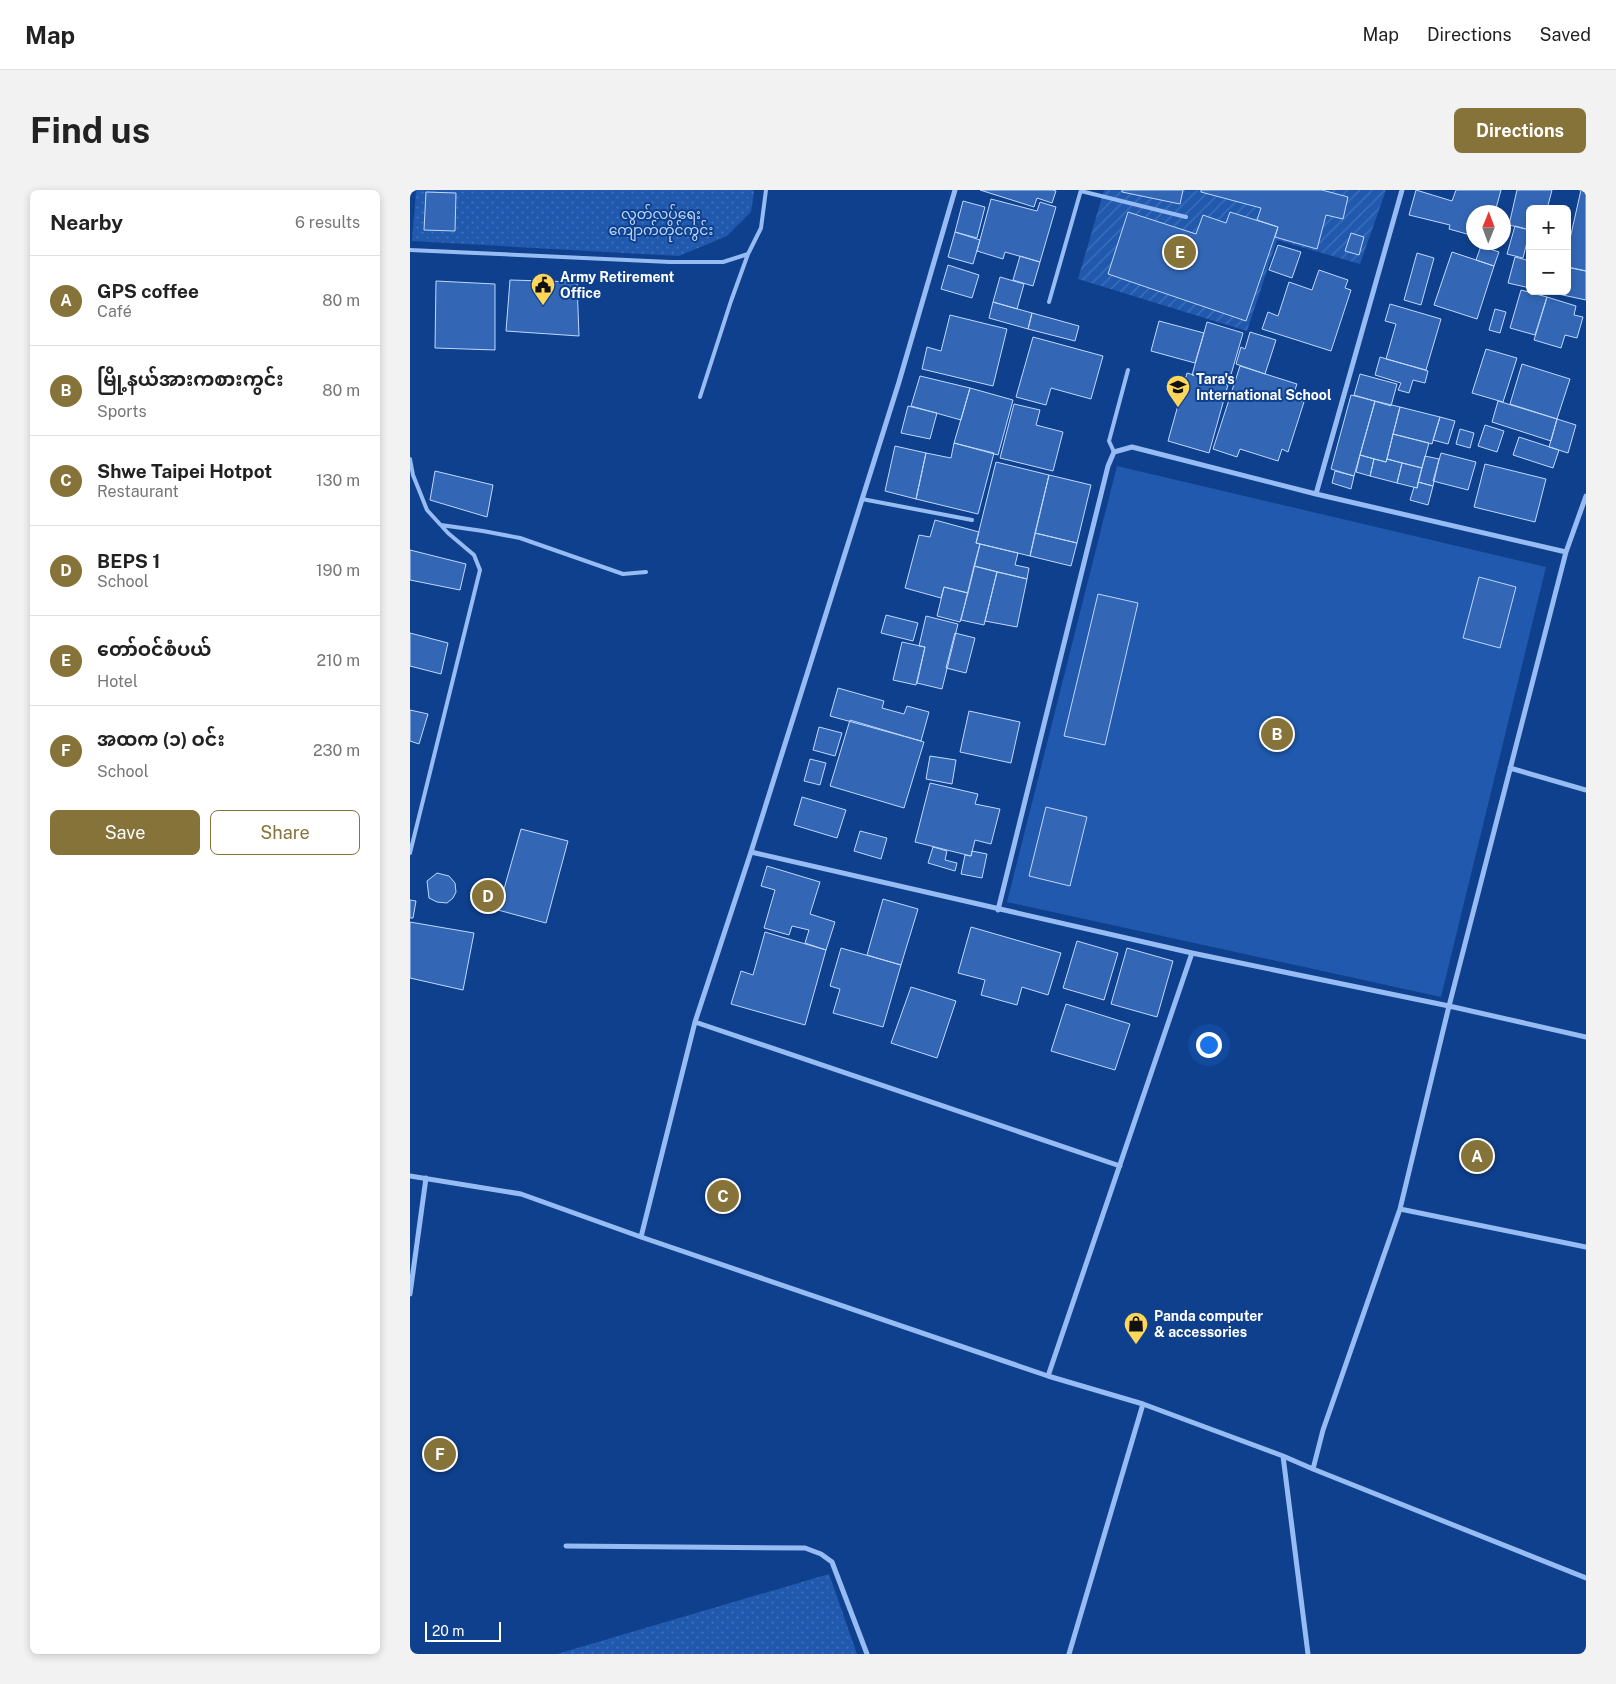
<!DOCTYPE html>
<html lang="en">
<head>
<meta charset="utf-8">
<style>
  body { margin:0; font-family:"Public Sans","Noto Sans Myanmar",sans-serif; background:#f2f2f2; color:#222 }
  .controls { position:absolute; right:15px; top:15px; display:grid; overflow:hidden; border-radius:8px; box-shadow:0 2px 8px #0003 }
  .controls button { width:45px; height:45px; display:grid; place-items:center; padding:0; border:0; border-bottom:1px solid #e0e0e0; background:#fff; color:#222; font:25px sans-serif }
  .compass { position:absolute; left:1056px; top:15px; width:45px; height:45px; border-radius:50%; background:#fff; box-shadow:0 2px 8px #0003; rotate:1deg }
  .scale { position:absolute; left:15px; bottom:12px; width:76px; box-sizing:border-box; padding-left:5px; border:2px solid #fff; border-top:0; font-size:14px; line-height:18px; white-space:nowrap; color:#fff; -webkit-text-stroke:4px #0f408d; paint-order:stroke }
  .you { position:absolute; left:798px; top:854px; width:18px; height:18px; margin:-12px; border:4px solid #fff; border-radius:50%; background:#1a73e8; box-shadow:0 0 0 8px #1a73e833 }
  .badge { display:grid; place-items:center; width:32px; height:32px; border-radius:50%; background:#85733a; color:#fff; font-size:16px; font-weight:700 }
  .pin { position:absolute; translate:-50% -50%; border:2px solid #fff; box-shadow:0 1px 5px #0006 }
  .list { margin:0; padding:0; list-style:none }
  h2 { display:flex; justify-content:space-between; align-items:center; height:65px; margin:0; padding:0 20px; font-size:21px }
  h2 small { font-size:16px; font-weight:400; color:#767676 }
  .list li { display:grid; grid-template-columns:32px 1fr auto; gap:15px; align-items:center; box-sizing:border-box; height:90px; padding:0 20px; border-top:1px solid #e0e0e0 }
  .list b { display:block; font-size:19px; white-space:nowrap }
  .list p { margin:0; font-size:16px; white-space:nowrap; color:#767676 }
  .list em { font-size:16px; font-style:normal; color:#767676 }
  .actions { display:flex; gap:10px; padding:15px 20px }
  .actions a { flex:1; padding:11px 0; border:1px solid #85733a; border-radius:8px; text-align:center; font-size:18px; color:#85733a }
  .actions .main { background:#85733a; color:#fff }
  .map { position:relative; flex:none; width:1176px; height:1464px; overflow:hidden; border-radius:8px }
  header { display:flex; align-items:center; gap:30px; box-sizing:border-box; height:70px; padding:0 25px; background:#fff; border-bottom:1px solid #e0e0e0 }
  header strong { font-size:24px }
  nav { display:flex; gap:28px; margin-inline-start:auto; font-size:18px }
  .intro { display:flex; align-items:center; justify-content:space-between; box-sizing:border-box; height:120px; padding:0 30px }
  h1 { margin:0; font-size:35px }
  .button { padding:12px 22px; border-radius:8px; background:#85733a; color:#fff; font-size:18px; font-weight:700 }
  main { display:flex; gap:30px; padding:0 30px }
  aside { flex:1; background:#fff; border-radius:8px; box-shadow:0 2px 8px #0003 }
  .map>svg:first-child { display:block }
  .grass { fill:url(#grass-dots) }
  .garden { fill:url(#garden-furrows) }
  .pitch { fill:#2059ad }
  .building { fill:#3367b5; stroke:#bed8fe }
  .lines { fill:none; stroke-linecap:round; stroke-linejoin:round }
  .lane { stroke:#96bcf3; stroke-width:4 }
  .street { stroke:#96bcf3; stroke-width:5 }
  .labels { text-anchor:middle; stroke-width:4; stroke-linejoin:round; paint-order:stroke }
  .park-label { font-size:14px; fill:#bed8fe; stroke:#0f408d }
  .poi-label { font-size:14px; font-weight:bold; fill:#fff; stroke:#0f408d; text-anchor:start }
</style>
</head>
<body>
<header>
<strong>Map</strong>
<nav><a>Map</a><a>Directions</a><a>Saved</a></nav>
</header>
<div class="intro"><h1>Find us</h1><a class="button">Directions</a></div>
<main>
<aside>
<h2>Nearby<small>6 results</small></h2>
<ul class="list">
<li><span class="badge">A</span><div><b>GPS coffee</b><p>Café</p></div><em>80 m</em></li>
<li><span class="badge">B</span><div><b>မြို့နယ်အားကစားကွင်း</b><p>Sports</p></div><em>80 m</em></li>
<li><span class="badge">C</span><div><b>Shwe Taipei Hotpot</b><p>Restaurant</p></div><em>130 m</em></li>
<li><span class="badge">D</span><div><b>BEPS 1</b><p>School</p></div><em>190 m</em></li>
<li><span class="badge">E</span><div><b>တော်ဝင်စံပယ်</b><p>Hotel</p></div><em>210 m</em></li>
<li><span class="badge">F</span><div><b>အထက (၁) ဝင်း</b><p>School</p></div><em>230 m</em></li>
</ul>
<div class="actions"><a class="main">Save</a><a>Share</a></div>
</aside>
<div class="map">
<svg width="1176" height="1464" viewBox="0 0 1176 1464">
  <defs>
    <pattern id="grass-dots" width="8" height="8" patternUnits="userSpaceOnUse" patternTransform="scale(1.25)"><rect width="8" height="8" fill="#2059ad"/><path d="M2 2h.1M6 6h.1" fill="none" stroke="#4172b9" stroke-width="1.8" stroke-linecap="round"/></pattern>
    <pattern id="garden-furrows" width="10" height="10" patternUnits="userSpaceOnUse" patternTransform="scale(1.25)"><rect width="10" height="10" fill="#2059ad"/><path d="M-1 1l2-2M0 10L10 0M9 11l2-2" fill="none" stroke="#4172b9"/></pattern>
  </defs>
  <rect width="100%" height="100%" fill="#0f408d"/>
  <path class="grass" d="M6 0H343L344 2 341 22 317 46 269 66 2 51Z
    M419 1384 447 1464H147Z"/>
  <path class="garden" d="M694 0H976L950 74 867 50 837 141 668 89Z"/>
  <path class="pitch" d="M707 276 1136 377 1031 807 597 712Z"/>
  <path class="building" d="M570 0H643L646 1 642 13 627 8 624 17Z
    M712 0H773L770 14 712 2Z
    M791 0H912L938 7 933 29 916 25 907 59 865 47 868 37 847 30 851 18 791 2Z
    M1006 0 1042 11 1046 0H1091L1085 22H1064V46L1039 39 1040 35 999 25Z
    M1107 0H1142L1137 19H1120V40L1099 35Z
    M1171 0H1176V81L1157 77V62Z
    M16 2 46 3 45 41 14 40Z
    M581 9 627 21 630 12 646 17 630 72 595 62 593 69 567 61Z
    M553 11 575 17 567 48 545 42Z
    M718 22 786 44 793 25 816 33 820 22 868 37 836 131 698 84Z
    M1105 36 1120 40 1113 68 1097 64Z
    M545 42 570 50 563 74 538 67Z
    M941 43 954 47 949 65 935 61Z
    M868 55 891 62 882 88 859 80Z
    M1071 56 1089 62 1084 76 1066 70Z
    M1042 62 1084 76 1067 129 1024 115Z
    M1007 63 1024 68 1011 115 994 110Z
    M610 66 630 72 623 96 603 90Z
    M1105 67 1120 71V98L1098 93Z
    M538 75 569 85 562 108 531 99Z
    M1157 77 1176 81V110L1148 104V101H1157Z
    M909 80 938 90 935 98 941 100 921 161 852 139 858 122 868 126 879 92 902 100Z
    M590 87 614 94 607 119 583 112Z
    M100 90 167 92 169 146 96 141Z
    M26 91 85 94V160L25 158Z
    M1111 100 1137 107 1125 145 1100 138Z
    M1137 107 1166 116 1164 125 1173 127 1167 148 1155 145 1151 158 1124 150Z
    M583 112 622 123 618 139 579 128Z
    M980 114 1031 129 1016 180 976 169 986 134 975 131Z
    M1085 119 1096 122 1090 143 1079 140Z
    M622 123 669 136 665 151 618 139Z
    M540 125 597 139 583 196 512 179 517 157 531 161Z
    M749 131 794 143 785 173 741 161Z
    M797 132 833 143 818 195 782 185Z
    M840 142 866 150 855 184 826 174 831 157 835 159Z
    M623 147 693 166 681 209 641 198 636 215 606 207Z
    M1076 159 1107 168 1093 212 1062 203Z
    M970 167 1018 181 1015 193 1003 190 999 203 988 200 991 193 965 185Z
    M1112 174 1160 189 1147 229 1100 214Z
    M830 176 887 194 882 208 894 212 878 262 872 259 868 271 830 259 827 267 803 259Z
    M777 183 818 195 799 263 758 251Z
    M950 184 987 194 981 216 944 205Z
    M510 186 560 198 551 230 501 216Z
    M560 198 603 210 588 265 544 253Z
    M941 205 965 211 944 286 921 279Z
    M965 211 990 217 976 272 950 265Z
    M1088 211 1147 229 1141 251 1082 232Z
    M604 214 630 220 626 235 653 242 643 281 590 268Z
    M498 216 527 223 520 249 491 243Z
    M990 217 1030 227 1022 254 983 244Z
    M1030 227 1045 231 1038 254 1023 250Z
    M1147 229 1166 235 1158 263 1139 257Z
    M1075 235 1094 241 1087 262 1068 256Z
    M1050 239 1064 243 1060 258 1046 254Z
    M983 244 1019 253 1012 278 977 269Z
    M1109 247 1149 260 1143 278 1103 265Z
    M544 253 584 263 568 324 506 309 516 263 541 268Z
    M485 256 516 263 506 309 475 301Z
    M1031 263 1066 272 1058 300 1023 291Z
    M950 265 964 269 960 286 946 282Z
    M1015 266 1029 269 1023 296 1008 292Z
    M964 269 976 272 977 269 992 273 987 293 960 286Z
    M586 272 639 285 620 366 566 353Z
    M992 273 1012 278 1007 298 987 293Z
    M1075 274 1136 289 1125 332 1064 317Z
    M25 281 83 295 77 327 20 310Z
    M925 281 944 286 941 299 922 293Z
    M639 285 681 295 667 353 625 343Z
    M1008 292 1023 296 1018 315 1000 310 1004 297 1007 298Z
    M525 330 569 342 566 353 570 354 558 403 534 397 531 408 495 398 509 345 520 347Z
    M625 343 667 353 661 376 620 366Z
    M570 354 608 363 605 375 619 378 617 389 564 376Z
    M0 360 56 374 50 400 0 390Z
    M564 376 587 382 574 435 551 430Z
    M587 382 617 389 607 437 575 431Z
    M1069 387 1106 397 1090 458 1053 448Z
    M534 397 558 403 550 432 527 426Z
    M688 404 728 413 695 555 654 546Z
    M476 425 508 433 503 451 471 443Z
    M516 426 548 434 532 499 507 493 515 457 509 456Z
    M0 443 38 453 31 484 0 476Z
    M545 443 565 448 556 483 536 478Z
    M492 452 515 457 506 495 483 490Z
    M428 498 474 511 472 518 494 524 497 516 519 522 511 551 420 526Z
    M0 520 18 524 9 554 0 551Z
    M559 521 610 532 601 573 550 562Z
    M440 530 514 552 494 618 420 596Z
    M409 537 432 543 425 566 403 560Z
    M520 566 546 570 542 594 516 589Z
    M400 569 416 573 410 595 394 591Z
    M520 593 568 604 565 614 590 619 581 654 565 650 561 666 505 652Z
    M392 607 436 620 427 648 384 635Z
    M636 617 677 627 660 696 619 686Z
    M111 639 158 651 136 733 88 720Z
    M450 641 477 648 471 669 444 661Z
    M523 657 537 661 535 670 547 673 545 681 518 673Z
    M562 661 577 664 572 688 551 684 555 665 561 666Z
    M357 676 410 692 400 724 425 732 416 760 395 753 399 740 382 736 379 745 354 738 365 700 351 696Z
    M27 683 39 686 45 693 46 702 43 708 37 713 27 712 19 708 17 691Z
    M473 709 508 719 491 775 457 765Z
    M0 710 6 711 3 728H0Z
    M0 732 64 743 53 800 0 788Z
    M561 737 651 763 638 805 612 797 607 815 571 805 575 790 548 783Z
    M355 742 416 760 395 835 321 814 331 781 343 785Z
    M667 751 708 763 694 810 653 798Z
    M431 758 491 775 473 837 423 823 430 799 420 796Z
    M717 758 763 771 747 827 701 814Z
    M501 797 546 811 527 868 481 853Z
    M656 814 720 834 705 880 641 861Z"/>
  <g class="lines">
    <path class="lane" d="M671 1 776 27
      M0 60 260 72H313L338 64 351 38 356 0
      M639 112 671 0
      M290 207 321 111 338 64
      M704 262 699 251 718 180
      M0 269 3 285 17 320 38 343 64 365 70 380 0 663
      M452 309 562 330
      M31 335 73 341 110 348 213 384 236 382"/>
    <path class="street" d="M906 304 992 0
      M1100 578 1176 600
      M341 662 782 763 1039 816 1176 847
      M588 720 698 276 704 262 722 257 906 304 1156 362
      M285 832 710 976
      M0 986 111 1004 231 1047 638 1186 733 1214 873 1266 903 1279 1176 1388
      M990 1019 1176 1057
      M231 1047 285 832 341 662 489 192 545 0
      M0 1104 16 988
      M638 1186 782 763
      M873 1266 898 1464
      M903 1279 913 1240 990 1019 1039 816 1156 362 1176 306
      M156 1356 395 1358 411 1364 422 1372 457 1464
      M659 1464 733 1214"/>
  </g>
  <defs>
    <symbol id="civic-pin" viewBox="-11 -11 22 30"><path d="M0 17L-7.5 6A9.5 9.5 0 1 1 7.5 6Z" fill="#ffd658" stroke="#0f408d"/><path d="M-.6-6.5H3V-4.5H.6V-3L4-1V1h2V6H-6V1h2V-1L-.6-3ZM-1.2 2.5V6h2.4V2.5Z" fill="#111"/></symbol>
    <symbol id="school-pin" viewBox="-11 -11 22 30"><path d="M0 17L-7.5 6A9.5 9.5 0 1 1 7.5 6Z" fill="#ffd658" stroke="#0f408d"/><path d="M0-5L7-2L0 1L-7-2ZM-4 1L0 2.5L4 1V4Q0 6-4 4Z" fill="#111"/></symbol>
    <symbol id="shop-pin" viewBox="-11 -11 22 30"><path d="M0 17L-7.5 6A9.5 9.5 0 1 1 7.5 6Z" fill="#ffd658" stroke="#0f408d"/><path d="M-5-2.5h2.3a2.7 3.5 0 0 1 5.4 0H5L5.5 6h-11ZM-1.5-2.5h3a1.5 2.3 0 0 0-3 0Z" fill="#111"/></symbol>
  </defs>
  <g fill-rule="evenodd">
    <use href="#civic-pin" x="119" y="81" width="28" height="38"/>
    <use href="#school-pin" x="754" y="183" width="28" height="38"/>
    <use href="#shop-pin" x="712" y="1120" width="28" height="38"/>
  </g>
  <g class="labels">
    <g class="park-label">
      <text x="251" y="29">လွတ်လပ်ရေး<tspan x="251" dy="16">ကျောက်တိုင်ကွင်း</tspan></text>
    </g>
    <g class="poi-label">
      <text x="150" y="92">Army Retirement<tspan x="150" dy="16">Office</tspan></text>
      <text x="786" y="194">Tara's<tspan x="786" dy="16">International School</tspan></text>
      <text x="744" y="1131">Panda computer<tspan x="744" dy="16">&amp; accessories</tspan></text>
    </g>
  </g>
</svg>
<div class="controls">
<button>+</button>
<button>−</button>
</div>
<svg class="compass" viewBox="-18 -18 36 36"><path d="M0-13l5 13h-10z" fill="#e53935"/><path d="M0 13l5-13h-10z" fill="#767676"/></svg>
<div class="scale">20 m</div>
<div class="you"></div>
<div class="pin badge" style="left:1067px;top:966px">A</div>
<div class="pin badge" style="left:867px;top:544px">B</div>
<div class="pin badge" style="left:313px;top:1006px">C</div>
<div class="pin badge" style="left:78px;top:706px">D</div>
<div class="pin badge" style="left:770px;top:62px">E</div>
<div class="pin badge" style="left:30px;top:1264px">F</div>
</div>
</main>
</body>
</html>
